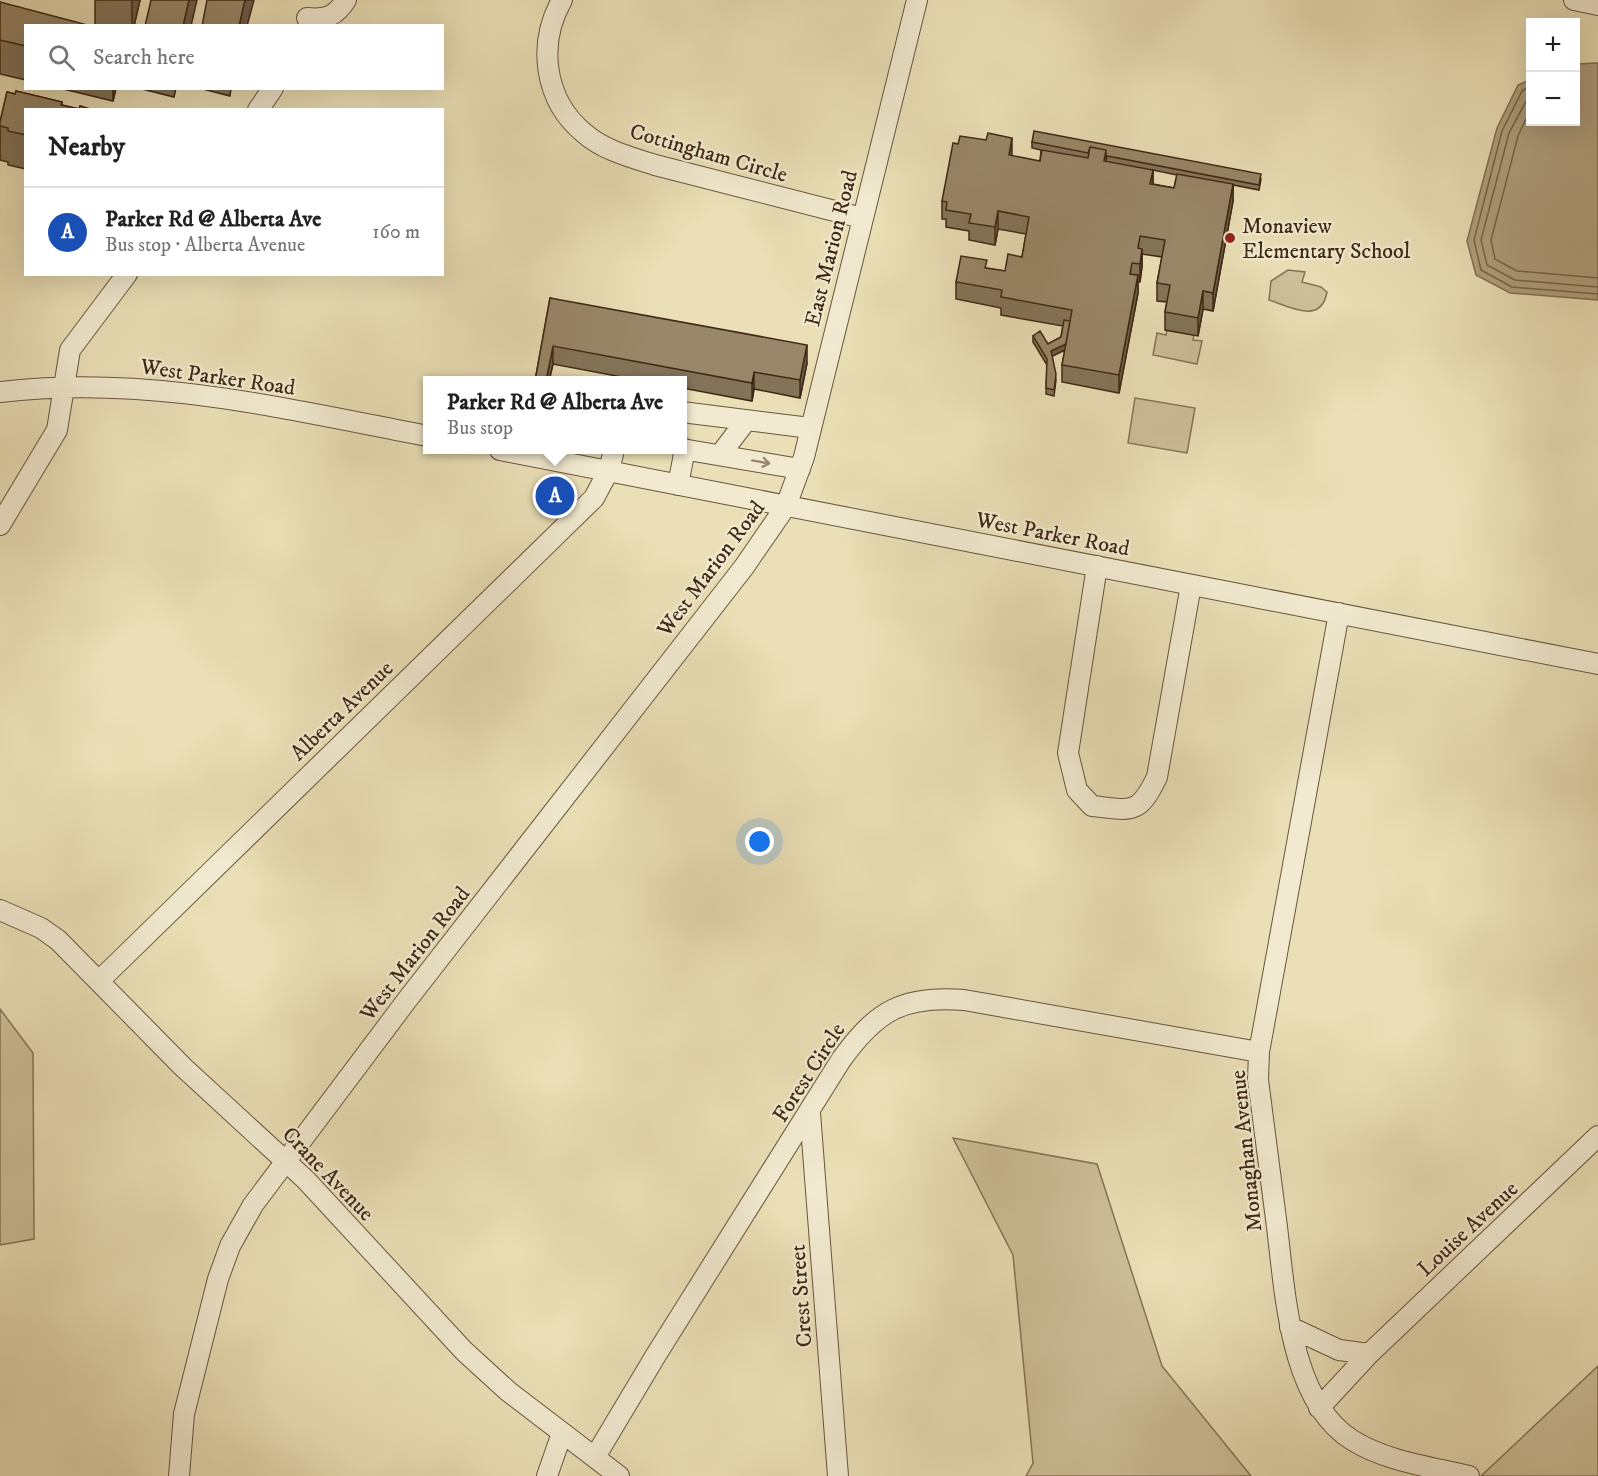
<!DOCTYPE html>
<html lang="en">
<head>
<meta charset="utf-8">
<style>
  body { margin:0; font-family:"IM FELL DW Pica",serif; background:#f2f2f2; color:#202124 }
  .controls { position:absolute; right:18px; top:18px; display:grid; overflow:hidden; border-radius:0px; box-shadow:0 6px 24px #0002 }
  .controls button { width:54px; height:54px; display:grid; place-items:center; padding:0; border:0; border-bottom:2px solid #e0e0e0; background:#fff; color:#202124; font:30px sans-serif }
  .you { position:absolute; left:760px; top:842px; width:21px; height:21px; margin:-15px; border:4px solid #fff; border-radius:50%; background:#1a73e8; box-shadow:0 0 0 9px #1a73e833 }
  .badge { display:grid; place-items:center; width:39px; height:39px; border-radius:50%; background:#2563eb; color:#fff; font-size:20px; font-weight:700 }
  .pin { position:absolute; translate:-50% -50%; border:3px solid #fff; box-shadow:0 2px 6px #0006 }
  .popup { position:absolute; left:423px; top:376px; width:264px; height:78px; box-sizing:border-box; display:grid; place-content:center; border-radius:0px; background:#fff; filter:drop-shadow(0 2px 4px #0005); font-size:20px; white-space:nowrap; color:#757577 }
  .popup b { font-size:22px; color:#202124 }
  .popup::after { content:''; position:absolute; left:50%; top:100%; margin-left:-12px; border:12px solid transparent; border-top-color:#fff }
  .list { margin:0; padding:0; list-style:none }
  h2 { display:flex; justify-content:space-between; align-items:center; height:78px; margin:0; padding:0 24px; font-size:26px }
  h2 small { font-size:20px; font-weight:400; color:#757577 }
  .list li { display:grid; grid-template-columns:39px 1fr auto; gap:18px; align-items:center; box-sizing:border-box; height:90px; padding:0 24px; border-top:2px solid #e0e0e0 }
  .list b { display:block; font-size:22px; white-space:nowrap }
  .list p { margin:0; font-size:20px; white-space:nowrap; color:#757577 }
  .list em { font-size:20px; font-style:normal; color:#757577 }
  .icon { flex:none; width:33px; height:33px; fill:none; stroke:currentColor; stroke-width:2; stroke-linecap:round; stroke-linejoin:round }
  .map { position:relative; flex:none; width:1598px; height:1476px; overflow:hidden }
  .search { position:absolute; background:#fff; box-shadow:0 6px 24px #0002; left:24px; top:24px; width:420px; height:66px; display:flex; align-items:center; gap:15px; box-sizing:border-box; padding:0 21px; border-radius:0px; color:#757577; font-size:22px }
  .panel { position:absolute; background:#fff; box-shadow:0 6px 24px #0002; left:24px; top:108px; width:420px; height:168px; border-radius:0px }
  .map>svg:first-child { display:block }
  .green { fill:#cdc09a; stroke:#867456; stroke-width:1.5 }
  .water { fill:#b0a07f; stroke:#837054; stroke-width:1.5 }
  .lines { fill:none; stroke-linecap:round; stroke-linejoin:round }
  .shore { stroke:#786449; stroke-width:1.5 }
  .minor-casing { stroke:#6a553c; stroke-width:22 }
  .minor { stroke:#f1ead0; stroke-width:20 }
  .wall { fill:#837459; stroke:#3f2713; stroke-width:1.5; fill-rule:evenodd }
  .shaded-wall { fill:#6a5e49; stroke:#3f2713; stroke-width:1.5 }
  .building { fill:#988768; stroke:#3f2713; stroke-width:1.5 }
  .oneway { stroke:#988872 }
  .poi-dot { fill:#8f2418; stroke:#f1ead0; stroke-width:2 }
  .labels { text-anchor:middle; stroke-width:4.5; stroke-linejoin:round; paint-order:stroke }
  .street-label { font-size:22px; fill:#3f2713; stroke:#f1ead0 }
  .poi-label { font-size:22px; fill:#3f2713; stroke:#f1ead0; text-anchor:start }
</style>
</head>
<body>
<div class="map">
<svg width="1598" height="1476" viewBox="0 0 1598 1476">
  <rect width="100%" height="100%" fill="#eadfb6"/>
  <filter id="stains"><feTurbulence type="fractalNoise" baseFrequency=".00333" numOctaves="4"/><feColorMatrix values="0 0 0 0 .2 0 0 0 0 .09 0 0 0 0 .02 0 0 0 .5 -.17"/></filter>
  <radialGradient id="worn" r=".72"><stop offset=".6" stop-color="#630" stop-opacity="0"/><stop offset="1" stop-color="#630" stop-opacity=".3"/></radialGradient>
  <path class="green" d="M1288 270 1305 272 1302 282 1321 287 1327 292C1321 325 1291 307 1269 300L1271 281Z
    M1167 330 1194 335 1193 340 1202 341 1197 364 1153 355 1157 333 1166 335Z
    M1135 398 1195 408 1187 453 1128 443Z
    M0 1009 33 1053 34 1239 0 1245Z
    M953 1138 1097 1164 1162 1366 1251 1476H1026L1033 1463 1013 1255Z
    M1598 1366V1476H1481Z"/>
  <path class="water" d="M1598 63V300L1510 293 1476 275 1467 241 1497 128 1518 85 1530 80V122H1576V64Z"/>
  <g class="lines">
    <path class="shore" d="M1530 86 1522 91 1502 131 1474 240 1481 270 1512 287 1598 294
      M1530 94 1509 133 1481 240 1487 265 1515 280 1598 287
      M1530 110 1518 136 1491 240 1495 259 1517 271 1598 278"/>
    <defs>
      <path id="minor" d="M562 0C537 44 544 100 584 133 603 150 630 157 655 165L862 218
        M1574 0 1598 5
        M307 18C326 20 336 16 346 0
        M258 110 273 88
        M0 392C145 374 285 409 428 436
        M682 412 810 428
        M682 449 800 469
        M500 450 1598 664
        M720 455 745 422
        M678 485 685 449
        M0 525 57 430 70 350 127 274
        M1097 566 1068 753 1077 790 1092 806C1132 810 1138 816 1157 777L1191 585
        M1339 613 1259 1052 1258 1080C1264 1126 1270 1173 1276 1219 1285 1287 1288 1400 1352 1440 1385 1461 1431 1467 1469 1476
        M0 910 41 928 58 940 183 1067 306 1180 464 1351 509 1392 619 1476
        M99 981 594 498 609 470 614 450
        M810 1113 838 1476
        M1290 1327 1339 1350 1369 1354 1598 1136
        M1319 1408 1369 1354
        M595 1457 656 1355 841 1060C876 1011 903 995 964 1000L1259 1052
        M179 1476 184 1414 218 1279 230 1246 253 1205 407 1000 744 567 786 506 804 457 917 0
        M547 1476 562 1433"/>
    </defs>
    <use href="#minor" class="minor-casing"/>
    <use href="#minor" class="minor"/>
  </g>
  <path class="wall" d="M95 0H140L134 26H95Z
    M0 2 26 26V80L0 74Z
    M59 88H116L113 101Z
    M138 88H176L174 97Z
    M199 88H231L230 96Z
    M16 91 62 102V105L79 109 80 106 93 110H26V169L8 165V162L0 160V122L7 92 15 94Z
    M1032 142 1261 179 1259 190 1233 185V201L1213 311 1203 309 1198 336 1165 330V312L1167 302 1157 301V283L1162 257 1142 254V266L1140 282H1138V293L1119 393 1062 382V365L1065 350 1052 356 1056 380 1054 396 1046 394 1047 365 1033 342V336L1048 344 1061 337 1063 326 1001 315V308L956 299V282L987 268 1005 271 1022 257 1026 234 998 229 995 245 969 240V231L946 227V219H942V201L1040 161 1041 150 1032 148ZM1153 170 1177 175 1174 188 1153 184Z
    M550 298 807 363 800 398 754 389 752 401 682 388V381H643L553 364 549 381H535Z"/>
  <path class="shaded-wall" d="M132 0H140L134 26H132Z
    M189 0H197L191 26H183Z
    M245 0H254L247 26H239Z
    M113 88H116L113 101Z
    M1012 138V155L1009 173V155Z
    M1153 170V188L1150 184Z
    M1233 184V201L1213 311V293Z
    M998 211V229L995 245V227Z
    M1142 249V266L1140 282V264Z
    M1138 275V293L1119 393V375Z
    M1203 291V309L1198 336V318Z
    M1068 343V348L1051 357V351Z
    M807 345V363L800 398V380Z
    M553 346V364L549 381H546Z
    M754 372V389L752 401V383Z"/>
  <path class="building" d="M151 0H189L183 26H145Z
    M207 0H245L239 26H202Z
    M0 2 91 26H26V46L0 40Z
    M16 91 62 102 61 105 79 109 80 106 93 110H26V135L8 131V128L0 126V122L7 92 15 94Z
    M1034 131 1261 174 1259 185 1107 156 1106 161V150L1090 147 1088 153 1032 142Z
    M988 133 1012 138 1009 155 1040 161 1042 150 1088 158 1090 147 1106 150 1104 161 1153 170 1150 184 1174 188 1177 174 1233 184 1213 293 1203 291 1198 318 1165 312 1170 285 1157 283 1165 240 1140 236 1138 248 1142 249 1140 264 1132 263 1130 274 1138 275 1119 375 1062 365 1072 310 1001 297 1002 290 956 282 961 256 987 260 985 268 1005 271 1008 254 1022 257 1029 217 998 211 995 227 969 223 971 214 946 210 947 202 942 201 953 143 958 144 960 136 986 140Z
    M550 298 807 345 800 380 754 372 752 383 553 346 546 381H535Z
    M1064 320 1070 321 1066 344 1051 351 1056 374 1054 390 1046 388 1047 359 1033 336 1040 331 1048 344 1061 337Z"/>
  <defs><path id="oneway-shaft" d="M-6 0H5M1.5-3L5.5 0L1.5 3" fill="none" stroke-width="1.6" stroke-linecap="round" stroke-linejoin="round" transform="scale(1.5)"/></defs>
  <use class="oneway" href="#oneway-shaft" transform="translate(761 462) rotate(10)"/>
  <circle class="poi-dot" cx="1230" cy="238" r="6"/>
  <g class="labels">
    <g class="street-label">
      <text transform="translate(709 152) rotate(16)" y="8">Cottingham Circle</text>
      <text transform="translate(830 248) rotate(-76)" y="8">East Marion Road</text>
      <text transform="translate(218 376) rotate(8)" y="8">West Parker Road</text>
      <text transform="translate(1053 533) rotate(11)" y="8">West Parker Road</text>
      <text transform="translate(710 568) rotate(-53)" y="8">West Marion Road</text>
      <text transform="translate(341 710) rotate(-44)" y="8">Alberta Avenue</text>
      <text transform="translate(414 953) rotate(-52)" y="8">West Marion Road</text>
      <text transform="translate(808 1072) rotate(-57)" y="8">Forest Circle</text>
      <text transform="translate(1245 1151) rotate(-96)" y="8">Monaghan Avenue</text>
      <text transform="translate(329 1173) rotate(46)" y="8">Crane Avenue</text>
      <text transform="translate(1467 1228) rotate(-43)" y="8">Louise Avenue</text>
      <text transform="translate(800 1296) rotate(-94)" y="8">Crest Street</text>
    </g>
    <g class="poi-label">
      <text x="1242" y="233">Monaview<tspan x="1242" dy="25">Elementary School</tspan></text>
    </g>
  </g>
  <rect width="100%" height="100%" filter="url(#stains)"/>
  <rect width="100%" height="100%" fill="url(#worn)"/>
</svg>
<div class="controls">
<button>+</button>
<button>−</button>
</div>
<div class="you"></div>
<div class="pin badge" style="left:555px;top:496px;background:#1a4fb4">A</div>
<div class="popup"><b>Parker Rd @ Alberta Ave</b>Bus stop</div>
<div class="search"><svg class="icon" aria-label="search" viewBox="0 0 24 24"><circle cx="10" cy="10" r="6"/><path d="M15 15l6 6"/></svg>Search here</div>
<section class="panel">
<h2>Nearby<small></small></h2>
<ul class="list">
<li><span class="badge" style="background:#1a4fb4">A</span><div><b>Parker Rd @ Alberta Ave</b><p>Bus stop · Alberta Avenue</p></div><em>160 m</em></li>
</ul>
</section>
</div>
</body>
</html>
